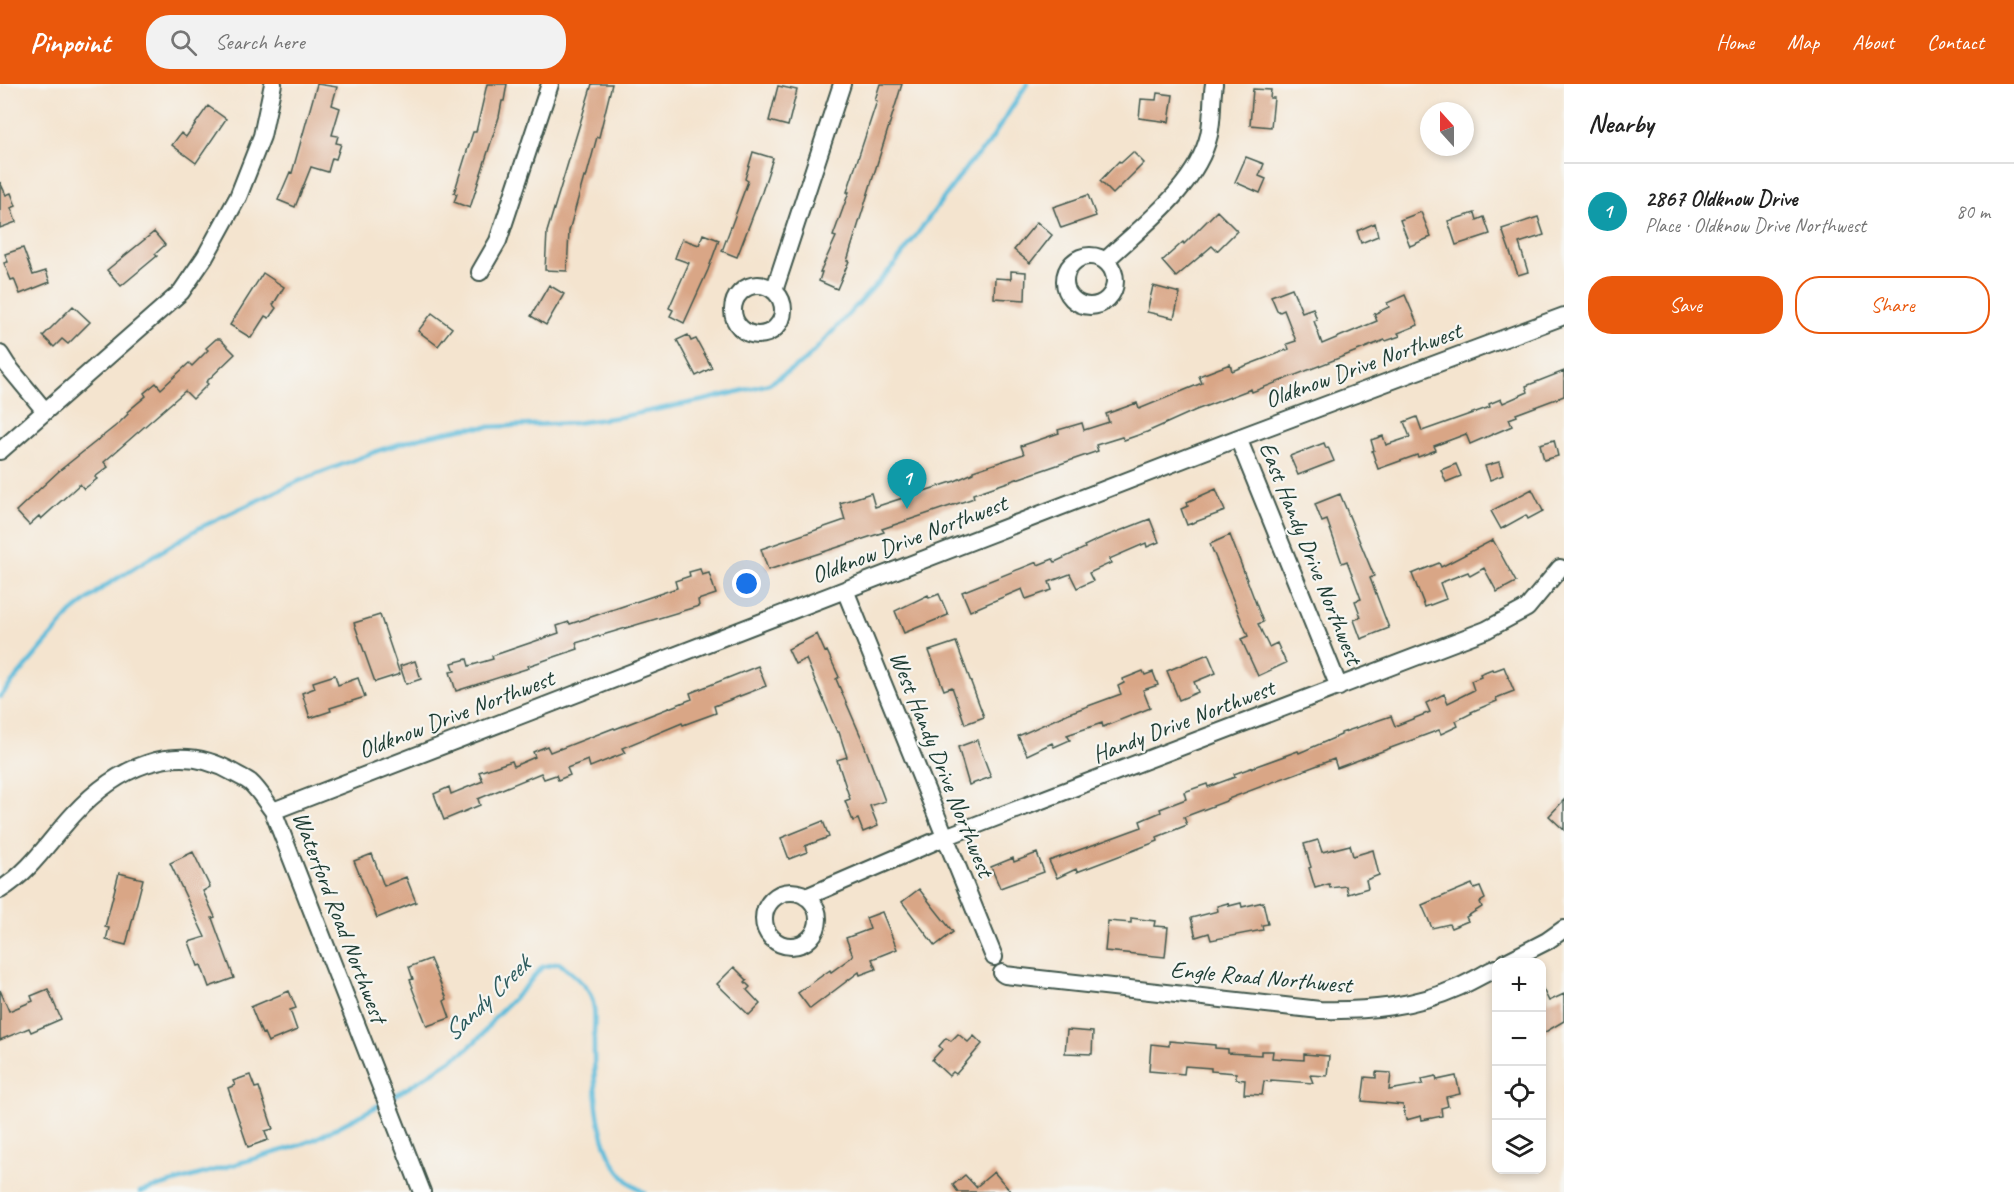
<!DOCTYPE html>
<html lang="en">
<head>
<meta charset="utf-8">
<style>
  body { margin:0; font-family:Caveat,sans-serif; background:#f2f2f2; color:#222 }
  .controls { position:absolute; right:18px; bottom:18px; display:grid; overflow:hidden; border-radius:12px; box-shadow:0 3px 9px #0003 }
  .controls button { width:54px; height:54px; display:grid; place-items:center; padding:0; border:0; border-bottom:2px solid #e0e0e0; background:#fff; color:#222; font:30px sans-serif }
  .compass { position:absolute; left:1420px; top:18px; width:54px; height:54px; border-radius:50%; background:#fff; box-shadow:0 3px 9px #0003; rotate:339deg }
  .you { position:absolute; left:747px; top:500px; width:21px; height:21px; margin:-15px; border:4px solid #fff; border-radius:50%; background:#1a73e8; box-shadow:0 0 0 9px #1a73e833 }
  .badge { display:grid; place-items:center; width:39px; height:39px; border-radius:50%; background:#ea580c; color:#fff; font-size:20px; font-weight:700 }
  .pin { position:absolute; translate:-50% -50px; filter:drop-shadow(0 2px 3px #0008) }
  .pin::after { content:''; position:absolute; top:32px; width:21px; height:18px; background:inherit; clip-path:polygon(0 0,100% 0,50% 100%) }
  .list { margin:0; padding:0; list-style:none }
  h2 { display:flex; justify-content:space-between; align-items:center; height:78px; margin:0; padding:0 24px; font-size:26px }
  h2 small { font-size:20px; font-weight:400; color:#767676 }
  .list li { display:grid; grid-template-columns:39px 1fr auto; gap:18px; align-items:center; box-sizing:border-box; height:96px; padding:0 24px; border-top:2px solid #e0e0e0 }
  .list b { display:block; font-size:22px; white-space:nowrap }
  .list p { margin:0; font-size:20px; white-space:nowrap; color:#767676 }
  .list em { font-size:20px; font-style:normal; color:#767676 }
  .actions { display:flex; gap:12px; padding:18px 24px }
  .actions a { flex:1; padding:14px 0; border:2px solid #ea580c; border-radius:24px; text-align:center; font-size:21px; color:#ea580c }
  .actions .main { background:#ea580c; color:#fff }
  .icon { flex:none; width:33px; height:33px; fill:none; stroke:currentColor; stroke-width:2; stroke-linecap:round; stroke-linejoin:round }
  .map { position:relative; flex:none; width:1564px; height:1108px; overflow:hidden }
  header { display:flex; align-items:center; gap:36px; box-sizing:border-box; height:84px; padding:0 30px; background:#ea580c; color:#fff }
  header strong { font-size:28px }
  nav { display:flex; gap:33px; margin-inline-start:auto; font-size:21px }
  .search { width:420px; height:54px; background:#f2f2f2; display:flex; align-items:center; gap:15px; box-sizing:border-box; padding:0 21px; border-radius:24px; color:#767676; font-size:22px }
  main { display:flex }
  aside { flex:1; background:#fff }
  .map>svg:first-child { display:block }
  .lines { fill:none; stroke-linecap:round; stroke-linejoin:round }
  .stream { stroke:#5bbbda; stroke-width:4.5 }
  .building { fill:#d9a686 }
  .minor-casing { stroke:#3f564b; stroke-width:20 }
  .minor { stroke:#fff; stroke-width:16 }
  .labels { text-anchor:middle; stroke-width:4.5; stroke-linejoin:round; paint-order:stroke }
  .street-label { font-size:24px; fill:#1f3d34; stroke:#f6f6f2 }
  .water-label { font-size:26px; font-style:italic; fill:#2e5c5e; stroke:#f6f6f2 }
</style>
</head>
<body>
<header>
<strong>Pinpoint</strong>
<div class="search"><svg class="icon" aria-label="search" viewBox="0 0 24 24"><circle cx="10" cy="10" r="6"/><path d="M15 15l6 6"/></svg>Search here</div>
<nav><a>Home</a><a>Map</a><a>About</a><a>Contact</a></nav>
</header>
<main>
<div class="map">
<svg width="1564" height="1108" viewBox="0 0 1564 1108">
  <rect width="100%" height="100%" fill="#f6f6f2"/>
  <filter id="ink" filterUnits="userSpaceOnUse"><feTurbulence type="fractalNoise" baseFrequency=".0167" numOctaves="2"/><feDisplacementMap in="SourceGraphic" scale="12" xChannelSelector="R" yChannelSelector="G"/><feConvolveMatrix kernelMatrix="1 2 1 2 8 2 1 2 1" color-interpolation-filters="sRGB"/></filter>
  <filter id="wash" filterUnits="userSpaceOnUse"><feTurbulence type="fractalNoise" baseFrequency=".008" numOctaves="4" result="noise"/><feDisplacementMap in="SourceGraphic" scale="24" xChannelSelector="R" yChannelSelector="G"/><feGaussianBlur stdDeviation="1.35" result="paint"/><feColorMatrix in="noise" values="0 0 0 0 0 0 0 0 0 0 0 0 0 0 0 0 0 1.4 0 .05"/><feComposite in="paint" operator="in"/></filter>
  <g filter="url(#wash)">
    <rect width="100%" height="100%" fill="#f4e4cf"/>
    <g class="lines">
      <path class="stream" d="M0 613 71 529 105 502 199 444 299 397 380 366 422 353 465 344 575 339 619 333 705 316 769 300 806 276 895 180 968 81 989 59 1027 0
        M140 1108 294 1063 315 1055 374 1024 411 1002 466 966 482 951 495 933 526 902 542 883 559 879C569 887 582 897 589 908 597 923 594 938 594 953 594 997 593 1066 629 1098 633 1102 639 1105 644 1108"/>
    </g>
    <g id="blocks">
      <path class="building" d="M317 0 337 3 332 21 340 24 332 51 338 52 336 59 341 60 336 75 332 74 328 88 311 83 295 123 278 116 290 88 292 89Z
        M487 0H507L504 17H502L499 33 470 124 454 118 457 110 454 109 473 48H476Z
        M592 0H612L599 53H597L586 94 584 93 569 147 567 187 545 186 547 148Z
        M880 0H902L847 177H849L837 205 819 197 822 188H820L836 153 833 152 849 108H847L877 17 875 16Z
        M778 2 797 6 788 42 769 37Z
        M1253 5 1271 6 1270 14H1274L1271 43 1250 41Z
        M1157 9 1173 11 1169 38 1139 34 1141 15 1156 16Z
        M208 22 226 35 196 79 172 61 181 49 186 53Z
        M753 68 773 74 762 108 737 173 722 167 748 97 745 95Z
        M1133 68 1144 79 1113 110 1100 97 1119 77 1121 79Z
        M1246 73 1264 80 1259 92 1266 95 1260 109 1235 98Z
        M0 98 6 111 11 109 16 122 11 124 16 138 0 144Z
        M1088 111 1096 132 1061 144 1053 123Z
        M1217 127 1237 147 1217 167 1212 162 1176 193 1162 177 1183 158 1184 160Z
        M1421 128 1431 153 1410 162 1400 136Z
        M1475 129 1477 136 1484 133 1490 150 1456 161 1448 137Z
        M1538 133 1544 151 1519 159 1528 188 1518 191 1502 145Z
        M1037 138 1052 151 1030 179 1014 166Z
        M1375 139 1378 152 1361 159 1357 147Z
        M154 148 165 161 155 170 157 172 121 202 107 186Z
        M703 150 719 156 708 186 684 239 670 232 673 226 669 224 689 179 675 174 682 155 699 161Z
        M23 164 33 191 46 187 50 198 20 210 14 195 11 196 4 179 8 178 5 170Z
        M1011 187 1026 188 1025 216 994 214 995 194 1011 195Z
        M263 189 284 203 273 221 276 224 269 234 265 232 251 254 230 241Z
        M549 201 564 210 546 241 531 232Z
        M1153 202 1180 209 1174 234 1147 228Z
        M1292 204 1302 228 1313 224 1317 236 1314 237 1322 260 1377 237 1374 230 1389 223 1387 219 1405 211 1418 241 1398 249 1400 252 1386 257 1385 256 1252 308 1251 305 1196 326 1147 348 1124 356 1122 353 1096 361 1098 367 973 410 974 414 882 445 884 448 857 457 768 486 761 465 845 436 840 419 871 409 875 423 955 397 973 389V387L1024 370 1021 362 1059 349 1058 346 1082 339 1084 346 1109 338 1106 330 1137 319 1139 325 1202 299 1199 292 1230 280 1232 287 1289 265 1287 260 1296 257 1284 226 1280 228 1277 226 1271 212Z
        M73 222 90 238 68 260 62 255 54 263 43 252Z
        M432 229 452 244 438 262 418 247Z
        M688 251 691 257 696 255 712 284 696 292 677 256Z
        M216 255H220L235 270 206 298 208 300 193 315 185 307 104 378 108 383 95 393 97 395 84 405 80 400 41 435 39 432 29 441 16 427 59 387 118 340 128 330 127 328 146 312 144 309 156 299 161 305 189 279 192 282 208 266 206 264Z
        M1564 287V312L1516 330 1517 332 1509 335 1512 342 1470 360 1466 350 1434 362 1436 366 1418 373 1417 371 1378 385 1372 367 1374 366 1371 356 1383 352 1386 361 1410 353 1404 338 1417 333 1422 347 1490 323 1489 320 1501 315 1503 319 1528 308 1526 302Z
        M1554 356 1558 372 1544 376 1540 360Z
        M1324 359 1326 364 1328 363 1334 377 1298 391 1290 372Z
        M1499 378 1503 391 1490 396 1485 382Z
        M1456 380 1461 392 1446 398 1441 386Z
        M1216 405 1225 427 1187 441 1181 425 1188 422 1187 418Z
        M1532 405 1543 427 1528 435 1526 431 1501 445 1491 427Z
        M1340 410 1374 492 1370 494 1389 544 1361 555 1354 536 1361 533 1355 517 1361 515 1347 477 1342 479 1327 436 1322 438 1315 420Z
        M1150 435 1159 458 1147 463 1146 459 1109 475 1111 479 1089 489 1093 497 1077 504 1070 490 1049 498 1052 506 1026 515 1022 505 970 527 962 508 1037 478 1038 481 1053 475 1055 478 1085 464 1084 462 1099 455Z
        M1230 451 1263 538 1258 540 1269 563 1277 559 1286 579 1258 592 1241 555 1248 552 1210 460Z
        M1493 456 1516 498 1497 508 1484 484 1470 492 1468 488 1440 499 1446 515 1425 523 1412 490 1439 479 1441 483Z
        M700 485 702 491 709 489 716 510 698 516 699 522 576 559 578 565 528 582 529 584 456 607 450 588 455 587 452 579 467 575 469 582 493 575 492 572 559 549 557 542 569 538 570 540 677 504 675 497 690 492 689 488Z
        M939 510 948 531 904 549 895 527 928 511 929 514Z
        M380 531 400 590 375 598 354 539Z
        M817 550 825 568 827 567 839 593 836 595 862 655 885 717 870 722 878 742 863 748 858 735 853 737 845 717 850 715 837 676 847 673 839 648H837L806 575 795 580 788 565Z
        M956 558 984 633 965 640 952 603 944 606 929 567Z
        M1208 570 1216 589 1194 598 1198 608 1179 616 1167 587Z
        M415 577 421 595 406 600 400 582Z
        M758 582 766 602 714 622 716 629 683 641 682 639 622 664 625 669 590 683 588 676 567 684 570 691 558 696 556 691 544 695 541 689 478 715 480 721 444 736 434 710 449 703 451 710 483 697 479 688 512 677 514 682 535 673 533 668 547 662 550 668 560 664V665L614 644 615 645 692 615 690 609Z
        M1504 583 1514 607 1496 614 1497 617 1471 628 1472 629 1456 637 1458 642 1441 650 1439 646 1337 684 1334 675 1228 715 1229 716 1184 733 1187 741 1157 753 1158 757 1077 788 1076 785 1057 794 1049 777 1142 743 1140 737 1161 728 1160 725 1186 715 1184 708 1207 700 1208 703 1235 693 1234 690 1298 667 1299 669 1341 651V649L1391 632 1395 642 1430 628 1426 619 1444 610 1448 619 1474 606 1471 597 1481 593 1480 590 1492 585 1493 587Z
        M1143 587 1145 591 1153 588 1158 601 1143 606 1150 624 1103 643 1102 639 1067 651 1070 656 1054 663 1052 659 1027 671 1018 652 1069 629 1121 610 1118 602 1124 599 1123 595Z
        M335 591 338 601 358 594 365 613 330 624 331 627 310 634 302 609 315 604 313 598Z
        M977 656 991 693 969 701 958 663Z
        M1564 716V746L1549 732Z
        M823 737 829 753 805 762 807 768 789 775 781 754Z
        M1318 756 1322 768 1350 761 1353 772 1373 766 1379 791 1366 796 1368 804 1348 810 1346 802 1330 804 1329 800 1315 804 1309 784 1311 783 1304 760Z
        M193 768 210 803 203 807 215 833 212 834 234 894 209 903 201 881 198 882 189 858 205 853 170 779Z
        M1037 769 1044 788 1000 804 991 783 1013 774 1014 778Z
        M372 770 384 802 406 793 416 818 377 834 354 777Z
        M119 789 143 795 126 861 106 856 109 844 105 843Z
        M1472 800 1474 805 1480 803 1485 815 1480 818 1482 823 1466 833 1468 837 1451 844 1449 840 1432 844 1422 821Z
        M919 805 953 848 935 862 902 818Z
        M1263 818 1268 840 1262 841 1263 846 1211 856 1209 849 1196 853 1191 834 1218 827 1217 822 1228 819 1229 822 1241 819 1242 823Z
        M882 828 897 865 872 875 876 885 860 891 859 888 810 925 798 909 830 886 831 888 853 872 846 854 870 845 866 834Z
        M1131 834 1155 837 1154 842 1168 843 1165 873 1105 867 1108 837 1131 839Z
        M430 875 447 915 444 917 450 934 427 942 412 904 413 903 410 896 413 895 409 883Z
        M734 883 747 896 745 898 750 903 747 906 760 920 749 931 717 900Z
        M1542 903 1549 917 1564 910V937L1542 950Z
        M48 905 61 935 31 948 29 944 0 956V906L9 927 33 917 31 912Z
        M289 907 296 924 290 926 297 946 268 958 264 949 262 950 251 923Z
        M1067 946 1093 948 1092 970 1065 969Z
        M958 950 968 958 974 952 982 960 956 990 953 988 949 992 932 976 942 965 939 962 946 954 951 957Z
        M1169 957 1215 961V964L1228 965V969L1261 971V967H1273L1272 974 1304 976V970L1329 972 1327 992 1310 991 1313 999 1271 996V998L1264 997 1262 1011 1244 1010 1245 996 1236 995V989L1211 987V984L1185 982 1184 990 1149 987 1151 960 1169 962Z
        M1376 988 1391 989 1389 1006 1423 1000 1422 995 1436 992 1437 996 1456 992 1460 1010 1446 1013 1448 1022 1441 1024 1442 1032 1422 1036 1421 1032 1406 1036 1403 1021 1362 1017 1365 993 1376 994Z
        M250 991 255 1004 259 1003 273 1045 265 1047 268 1056 248 1063 228 1004 235 1001 233 997Z
        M994 1088 1011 1108H958L953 1101 965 1091 976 1103Z"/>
    </g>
  </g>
  <g filter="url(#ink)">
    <use href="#blocks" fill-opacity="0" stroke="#3f564b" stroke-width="1.5"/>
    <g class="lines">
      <defs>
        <path id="minor" d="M1065 197a25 25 0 1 1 50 0a25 25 0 1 1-50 0Z
          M1105 177C1142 142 1197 102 1209 51 1213 34 1211 17 1214 0
          M480 188 498 157 550 0
          M733 226a25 25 0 1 1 50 0a25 25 0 1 1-50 0Z
          M774 207 842 0
          M0 270 7 281 45 327
          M1238 354 1339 603
          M0 367 181 208 205 173 238 113 262 52 273 0
          M845 506 994 873
          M273 727 1238 354 1564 232
          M0 806C31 787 49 757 73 731 115 685 175 654 234 689 239 692 246 695 250 698 259 706 266 718 273 727L422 1108
          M764 835a27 27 0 1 1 54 0a27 27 0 1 1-54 0Z
          M806 813 945 753 1486 546 1527 524 1560 484
          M1506 878 1547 857 1564 845
          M1002 889 1005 891 1320 926C1367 927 1415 923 1459 903 1472 897 1484 890 1496 884"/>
      </defs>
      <use href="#minor" class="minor-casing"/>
      <use href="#minor" class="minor"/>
    </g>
  </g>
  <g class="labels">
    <g class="street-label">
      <text transform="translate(1363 281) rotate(-20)" y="8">Oldknow Drive Northwest</text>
      <text transform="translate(909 455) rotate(-21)" y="8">Oldknow Drive Northwest</text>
      <text transform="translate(1311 469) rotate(68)" y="8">East Handy Drive Northwest</text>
      <text transform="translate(456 630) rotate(-21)" y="8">Oldknow Drive Northwest</text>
      <text transform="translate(1183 637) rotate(-21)" y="8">Handy Drive Northwest</text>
      <text transform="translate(942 680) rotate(68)" y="8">West Handy Drive Northwest</text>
      <text transform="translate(340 833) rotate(69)" y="8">Waterford Road Northwest</text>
      <text transform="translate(1261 893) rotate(5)" y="8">Engle Road Northwest</text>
    </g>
    <g class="water-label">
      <text transform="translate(486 914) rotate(-44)" y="9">Sandy Creek</text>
    </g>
  </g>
</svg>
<div class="controls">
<button>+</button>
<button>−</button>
<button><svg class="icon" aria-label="locate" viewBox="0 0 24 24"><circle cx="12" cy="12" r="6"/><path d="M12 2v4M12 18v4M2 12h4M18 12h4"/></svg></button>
<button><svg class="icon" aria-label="layers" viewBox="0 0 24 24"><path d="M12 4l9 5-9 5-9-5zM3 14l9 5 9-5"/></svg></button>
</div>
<svg class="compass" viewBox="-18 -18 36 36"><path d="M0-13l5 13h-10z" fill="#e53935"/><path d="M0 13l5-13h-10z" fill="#767676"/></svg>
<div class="you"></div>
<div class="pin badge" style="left:907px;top:425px;background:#0f9aa8">1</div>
</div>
<aside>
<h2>Nearby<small></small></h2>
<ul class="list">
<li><span class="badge" style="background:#0f9aa8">1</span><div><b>2867 Oldknow Drive</b><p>Place · Oldknow Drive Northwest</p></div><em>80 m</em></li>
</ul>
<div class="actions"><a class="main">Save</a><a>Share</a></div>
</aside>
</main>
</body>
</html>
